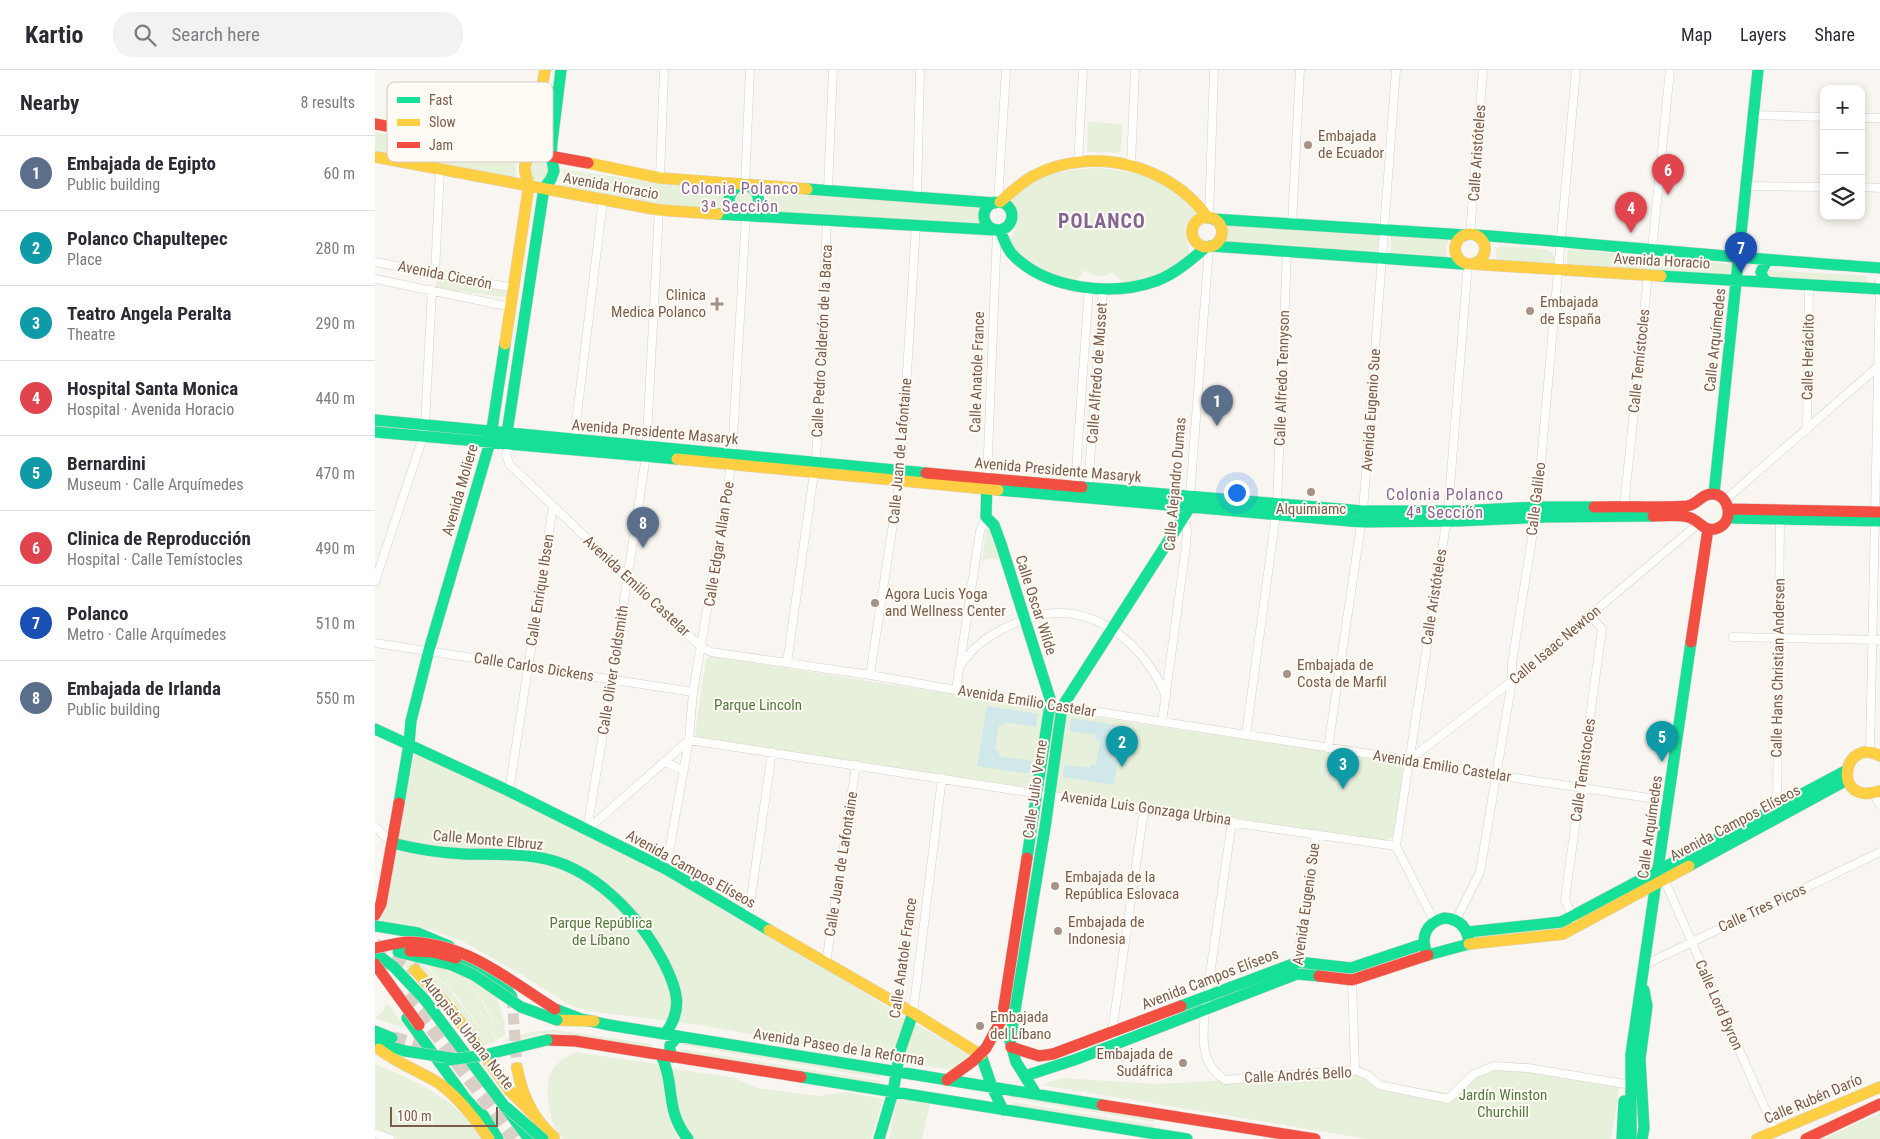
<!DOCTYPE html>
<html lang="en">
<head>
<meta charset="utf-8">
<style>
  body { margin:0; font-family:"Roboto Condensed",sans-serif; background:#f2f2f3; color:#2b2b33 }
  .controls { position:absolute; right:15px; top:15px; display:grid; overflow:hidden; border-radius:10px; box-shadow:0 2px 8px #0003 }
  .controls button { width:45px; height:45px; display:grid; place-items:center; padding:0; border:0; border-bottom:1px solid #e1e1e2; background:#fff; color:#2b2b33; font:25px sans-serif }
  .scale { position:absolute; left:15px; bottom:12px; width:108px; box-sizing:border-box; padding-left:5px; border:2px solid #7a5c4d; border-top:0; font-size:14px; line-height:18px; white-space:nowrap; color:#7a5c4d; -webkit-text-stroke:4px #fffaf3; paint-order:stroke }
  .you { position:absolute; left:861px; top:422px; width:18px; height:18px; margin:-12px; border:4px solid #fff; border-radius:50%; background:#1a73e8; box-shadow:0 0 0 8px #1a73e833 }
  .badge { display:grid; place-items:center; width:32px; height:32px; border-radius:50%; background:#111827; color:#fff; font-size:16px; font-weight:700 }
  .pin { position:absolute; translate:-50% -41px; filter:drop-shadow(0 1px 2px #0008) }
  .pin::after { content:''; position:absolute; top:26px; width:18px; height:15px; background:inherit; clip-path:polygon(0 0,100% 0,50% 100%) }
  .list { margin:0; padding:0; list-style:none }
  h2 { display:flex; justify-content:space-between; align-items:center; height:65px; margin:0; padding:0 20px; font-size:21px }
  h2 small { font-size:16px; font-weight:400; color:#7c7c81 }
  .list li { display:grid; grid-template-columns:32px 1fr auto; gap:15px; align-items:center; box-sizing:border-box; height:75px; padding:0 20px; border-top:1px solid #e1e1e2 }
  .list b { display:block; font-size:19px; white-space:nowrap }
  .list p { margin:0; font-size:16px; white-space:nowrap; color:#7c7c81 }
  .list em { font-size:16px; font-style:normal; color:#7c7c81 }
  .icon { flex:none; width:28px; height:28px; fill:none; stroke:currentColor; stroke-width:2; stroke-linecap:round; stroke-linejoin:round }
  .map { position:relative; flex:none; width:1505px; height:1069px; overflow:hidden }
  header { display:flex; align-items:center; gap:30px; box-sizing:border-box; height:70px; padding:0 25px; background:#fff; border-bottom:1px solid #e1e1e2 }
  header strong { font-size:24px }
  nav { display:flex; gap:28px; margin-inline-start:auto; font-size:18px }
  .search { width:350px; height:45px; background:#f2f2f3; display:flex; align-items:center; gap:12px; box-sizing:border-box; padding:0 18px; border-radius:20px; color:#7c7c81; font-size:19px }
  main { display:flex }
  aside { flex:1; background:#fff }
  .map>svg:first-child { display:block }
  .green { fill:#e7f0db }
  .water { fill:#d0e8ea }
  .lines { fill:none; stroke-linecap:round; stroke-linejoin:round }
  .secondary-tunnel { stroke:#d9cfc7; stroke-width:11; stroke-dasharray:11 5.5; stroke-linecap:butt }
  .highway-tunnel { stroke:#d9cfc7; stroke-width:14; stroke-dasharray:14 7; stroke-linecap:butt }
  .street-casing { stroke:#d7d1cb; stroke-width:9 }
  .fast-casing { stroke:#d9d2cb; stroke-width:12 }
  .slow-casing { stroke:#d9d2cb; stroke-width:12 }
  .jam-casing { stroke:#d9d2cb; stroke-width:12 }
  .street { stroke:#fefefd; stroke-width:8 }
  .fast { stroke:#16e098; stroke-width:11 }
  .slow { stroke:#ffcf43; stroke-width:11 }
  .jam { stroke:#f24e42; stroke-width:11 }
  .fast-bridge-casing { stroke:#d9d2cb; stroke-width:12; stroke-linecap:butt }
  .jam-bridge-casing { stroke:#d9d2cb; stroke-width:12; stroke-linecap:butt }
  .fast-bridge { stroke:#16e098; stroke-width:11 }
  .jam-bridge { stroke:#f24e42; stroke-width:11 }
  .poi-dot { fill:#a69286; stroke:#fffaf3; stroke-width:2 }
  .labels { text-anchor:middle; stroke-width:4; stroke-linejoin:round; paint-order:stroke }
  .poi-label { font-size:15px; fill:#7a5c4d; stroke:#fffaf3; text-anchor:start }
  .street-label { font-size:15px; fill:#7a5c4d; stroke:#fffaf3 }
  .park-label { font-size:15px; fill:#537a41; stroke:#fffaf3 }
  .neighbourhood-label { font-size:16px; letter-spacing:1px; fill:#846695; stroke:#fffaf3 }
  .district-label { font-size:20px; font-weight:bold; letter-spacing:1px; fill:#846695; stroke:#fffaf3 }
  .key { fill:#fffaf3; stroke:#d7cbc1; stroke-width:1 }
  .key-label { font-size:14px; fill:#7a5c4d }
</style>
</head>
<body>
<header>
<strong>Kartio</strong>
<div class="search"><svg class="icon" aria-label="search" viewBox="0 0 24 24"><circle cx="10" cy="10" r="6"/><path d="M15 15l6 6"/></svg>Search here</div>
<nav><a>Map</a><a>Layers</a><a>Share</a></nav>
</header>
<main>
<aside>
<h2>Nearby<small>8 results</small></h2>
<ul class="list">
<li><span class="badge" style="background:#5c6f8a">1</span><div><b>Embajada de Egipto</b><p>Public building</p></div><em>60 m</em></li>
<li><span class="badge" style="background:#0f9aa8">2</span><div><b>Polanco Chapultepec</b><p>Place</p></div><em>280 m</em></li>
<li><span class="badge" style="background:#0f9aa8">3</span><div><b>Teatro Angela Peralta</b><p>Theatre</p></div><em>290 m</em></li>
<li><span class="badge" style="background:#e0444e">4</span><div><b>Hospital Santa Monica</b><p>Hospital · Avenida Horacio</p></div><em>440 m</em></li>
<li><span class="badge" style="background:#0f9aa8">5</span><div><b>Bernardini</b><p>Museum · Calle Arquímedes</p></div><em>470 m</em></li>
<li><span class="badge" style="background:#e0444e">6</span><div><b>Clinica de Reproducción</b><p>Hospital · Calle Temístocles</p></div><em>490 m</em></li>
<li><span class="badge" style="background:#1a4fb4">7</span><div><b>Polanco</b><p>Metro · Calle Arquímedes</p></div><em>510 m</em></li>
<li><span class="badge" style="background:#5c6f8a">8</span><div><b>Embajada de Irlanda</b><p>Public building</p></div><em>550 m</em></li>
</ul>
</aside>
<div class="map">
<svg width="1505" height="1069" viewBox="0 0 1505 1069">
  <rect width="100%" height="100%" fill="#f9f5f0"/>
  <path class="green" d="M713 52 747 54 746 81 743 83 713 82 712 80Z
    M0 62 140 89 141 111 0 84Z
    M154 101a10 10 0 1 1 20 0a10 10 0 1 1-20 0Z
    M721 98C746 100 779 105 800 121 809 127 815 135 822 143 800 161 815 166 814 188L794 202 749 215 739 203C733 203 731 206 726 206 718 206 715 201 709 201L700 212 683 208 642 185 633 170C644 155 649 143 633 131 639 126 645 120 651 115 669 102 700 99 721 98Z
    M187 99 282 113 347 118 351 120 350 138H287L185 119 189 106Z
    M358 130a11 11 0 1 1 22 0a11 11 0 1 1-22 0Z
    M393 123 597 136 607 139 605 147 608 155 390 141C393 135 390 129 393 123Z
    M852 152 1005 161 1003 183 851 173Z
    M1016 166 1075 169C1069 177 1070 182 1074 190L1016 187Z
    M1125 176 1171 179 1179 185V198L1121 191V180Z
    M1195 179 1353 194 1360 196V207L1194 197 1192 194V182Z
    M1393 200 1492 206V217L1393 207 1390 201Z
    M62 207 131 221 129 227 60 218Z
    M611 459H614L624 490 614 488 607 491Z
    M335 586 786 657 1020 691 1028 699 1020 765 1011 771 323 668 320 664 331 589Z
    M41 679 289 804 361 848 451 898 531 949 599 986 581 1001 325 955 213 941 194 935 149 906 87 871 56 860 5 855Z
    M25 891 47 893 76 921 117 973 107 976Z
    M49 893 70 898 89 920 71 898 88 906 106 930 123 965 109 933 89 906C102 913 110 920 122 927L129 951 130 964 122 971 106 942 93 924 111 951 121 972 117 973 80 924Z
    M12 933 32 959 0 948 7 943Z
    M180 960 277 974 276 978 184 963 163 964 131 972 130 969 161 961Z
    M307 972 506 1004 505 1008 307 975Z
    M306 979 505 1011 504 1014 305 983Z
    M202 982 282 994 287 998C289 1020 290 1052 305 1069H190C173 1057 168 1018 177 1000 182 992 194 986 202 982Z
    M0 994C44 1013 80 1027 107 1069H23L0 1059Z
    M1119 996 1245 1014 1236 1069H993L667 1015 687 1008 780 1014 993 1003 1005 1012 1074 1023Z
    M296 998 360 1008 382 1018 443 1026 470 1022 508 1029 496 1069H318L308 1059 303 1042Z
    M633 1024 780 1048 779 1052 635 1028Z
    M522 1029 555 1034 547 1069H514Z
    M637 1032 779 1055 778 1059 639 1036Z
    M1505 1043V1069H1447Z"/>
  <path class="water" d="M612 636 663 644 661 657 629 652 628 656 624 655 620 680 624 681V686L657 691 655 704 602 696Z
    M696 648 748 656 739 715 688 707 689 695 715 698 716 694 721 695 725 671 720 670 721 665 694 661Z"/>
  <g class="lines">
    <path class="secondary-tunnel" d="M137 927 142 998"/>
    <path class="highway-tunnel" d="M0 875 33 893 40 900
      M30 926 53 953 139 1069
      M17 968 43 975 59 986"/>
    <defs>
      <path id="street" d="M1378 45 1449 47
        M1486 48H1505
        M703 93 708 0
        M756 95 760 0
        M285 108 289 0
        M370 114 375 0
        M1371 116 1449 117
        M1486 117 1505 118
        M453 120 458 0
        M542 127 545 0
        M623 132 631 0
        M834 148 839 0
        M917 154 925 0
        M1095 165 1108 0
        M1277 180 1295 0
        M0 192 139 218
        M60 204 65 99
        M0 209 136 237
        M1432 360 1434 214
        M199 370 228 130
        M137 374 131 384 134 394 326 577 336 582 495 605 581 620 1034 690 1121 705 1294 731
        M441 393 452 150
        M612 409 622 161
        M700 416 714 217
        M713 417 728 218
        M815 426 834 177
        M1350 430 1505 295
        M902 434 912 181
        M1249 437 1273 205
        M0 512 48 367 50 355 57 220
        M1358 567 1505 570
        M0 573 318 622
        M412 593 439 403
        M585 596C590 590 594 584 599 579 613 565 634 555 652 549 658 548 665 545 671 544 726 536 771 579 791 626
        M495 605 526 401 541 155
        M581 620 605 461 611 447
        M787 652 811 476 812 460 810 445
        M871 665 901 444
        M314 670 769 740 1021 776
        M953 678 988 441 1021 0
        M1495 682 1505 210
        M1034 690 1137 611 1323 454
        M290 692 308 700
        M134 721 178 436
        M1499 724 1505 735
        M1402 740 1405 449
        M857 751 830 939C828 967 824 993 850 1010L980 1000 994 1006 1004 1015 1073 1029 1099 1004 1119 996 1153 998 1250 1014
        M0 757 17 773
        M212 760 237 609 271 386 284 140
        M212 760 314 670
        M291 799 314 670 318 622 354 410 357 385 371 145
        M1289 809 1400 1061
        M373 848 397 682
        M1081 850 1105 802 1137 611V593L1162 437 1201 0
        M1199 850 1190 830 1227 559 1215 545
        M1059 851 1021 776 1073 441 1093 194
        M451 893 481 695
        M922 895 941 764
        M1269 895 1505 782
        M977 910 980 1000
        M538 943 567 708
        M738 965 737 962 769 740
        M0 1063 15 1069"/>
      <path id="fast" d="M373 115C386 123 387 135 376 145
        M432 119 620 133
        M609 146a14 14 0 1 1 28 0a14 14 0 1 1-28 0Z
        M343 144 620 160
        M362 145C350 134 352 122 366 114
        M838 149 1090 165
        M625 160C628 168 631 177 637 184 670 219 736 227 781 211 800 204 816 190 831 177
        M1101 165C1236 175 1370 189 1505 198
        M836 176 1088 194
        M1392 190 1386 202 1389 210 1393 212
        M1286 206 1505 219
        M0 350 551 403
        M0 362 302 389
        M132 363 169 118 176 109 179 101 176 85 177 72 186 0
        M612 412 611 447 619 455 626 474 677 635 674 641 652 788
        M707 417 988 441H1084L1162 437H1219
        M623 420 986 452 1083 451 1170 447 1278 446
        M1339 424 1383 0
        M1354 448 1505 451
        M0 659 134 721 291 799 394 860
        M24 733 34 674 36 651 54 580 115 372 130 274
        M17 773C41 779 64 783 89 784 113 785 137 783 161 787 217 795 264 845 289 893 302 919 309 939 290 964
        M1314 796 1472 710
        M1069 848C1085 849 1093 858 1094 874L1053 885C1044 868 1051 853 1069 848Z
        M0 856 43 863 74 876
        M1093 862 1186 852 1472 700
        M0 883 19 897 50 930 154 1069
        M81 888C103 897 124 907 137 927
        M806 936 923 892 976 898 1048 874
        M180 939 206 949 234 955 727 1035
        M32 948 91 1029 112 1052
        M0 961 17 968
        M0 972 30 981
        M286 985C301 1016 289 1039 313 1069
        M606 985 617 1017 628 1040
        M298 987 295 981V975L303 966
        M650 1006 702 989 922 904 944 906
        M426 1007 812 1069
        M661 1024 641 992 635 971 671 751 687 637 810 445 815 436V430
        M108 1045 123 1069
        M173 1063 176 1069
        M504 1069 518 1022 525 981 538 943
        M1247 1069 1249 1031
        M1256 1069V984L1316 572
        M1267 1069 1269 1058 1265 989 1272 936 1269 920"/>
      <path id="slow" d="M0 87 284 140 343 144
        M213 93 285 108 432 119
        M625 132C635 123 646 113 658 106 717 75 795 94 833 148
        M817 162a15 15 0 1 1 30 0a15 15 0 1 1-30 0Z
        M1080 179a15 15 0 1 1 30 0a15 15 0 1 1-30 0Z
        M1098 194 1286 206
        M130 274 154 115 150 102V95L156 82 170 0
        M302 389 623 420
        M1505 686C1467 665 1456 737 1505 721
        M394 860 538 943 606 985
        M1094 874 1188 864 1314 796
        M40 900 76 940 135 1021 160 1046
        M182 950 219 951
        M4 979C23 994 45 1001 65 1014 85 1029 100 1049 114 1069
        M142 998C147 1025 158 1049 179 1067
        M1382 1069 1505 1017"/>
      <path id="jam" d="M0 54 213 93
        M551 403 707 417
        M1219 437C1250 436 1281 438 1312 436 1323 435 1326 423 1339 424 1355 426 1359 452 1343 458 1329 464 1325 450 1313 447 1302 444 1289 446 1278 446
        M1354 439 1505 442
        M1316 572 1333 459
        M0 845 6 834 24 733
        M944 906 977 910 1053 885
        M172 970 200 971 426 1007
        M636 977 664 986 678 984 806 936
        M572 1010 598 991 611 978 627 949 652 788
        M727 1035 940 1069
        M1431 1069 1505 1034"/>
    </defs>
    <use href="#street" class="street-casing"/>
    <use href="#fast" class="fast-casing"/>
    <use href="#slow" class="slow-casing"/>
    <use href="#jam" class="jam-casing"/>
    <use href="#street" class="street"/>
    <use href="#fast" class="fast"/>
    <use href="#slow" class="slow"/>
    <use href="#jam" class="jam"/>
    <defs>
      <path id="fast-bridge" d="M23 882 77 895 99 905 146 937 182 950
        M30 981 82 989
        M74 990 109 985 172 970
        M131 1037 168 1069"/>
      <path id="jam-bridge" d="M0 878C11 876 23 872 34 872 91 873 134 910 180 939
        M35 881 58 882 81 888
        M0 894 44 955"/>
    </defs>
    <use href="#fast-bridge" class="fast-bridge-casing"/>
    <use href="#jam-bridge" class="jam-bridge-casing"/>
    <use href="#fast-bridge" class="fast-bridge"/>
    <use href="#jam-bridge" class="jam-bridge"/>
  </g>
  <g class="poi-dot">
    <circle cx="933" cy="75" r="5"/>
    <path d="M339.5 226.5h5v5h5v5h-5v5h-5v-5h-5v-5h5z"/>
    <circle cx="1155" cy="241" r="5"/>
    <circle cx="936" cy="422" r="5"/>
    <circle cx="500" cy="533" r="5"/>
    <circle cx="912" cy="604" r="5"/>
    <circle cx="680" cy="816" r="5"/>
    <circle cx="683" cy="861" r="5"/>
    <circle cx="605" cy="956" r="5"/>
    <circle cx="808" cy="993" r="5"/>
  </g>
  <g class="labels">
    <g class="poi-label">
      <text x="943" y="71">Embajada<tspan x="943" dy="17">de Ecuador</tspan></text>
      <text x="331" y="230" text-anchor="end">Clinica<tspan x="331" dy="17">Medica Polanco</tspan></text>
      <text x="1165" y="237">Embajada<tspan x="1165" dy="17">de España</tspan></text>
      <text x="936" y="444" text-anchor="middle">Alquimiamc</text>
      <text x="510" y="529">Agora Lucis Yoga<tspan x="510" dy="17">and Wellness Center</tspan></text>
      <text x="922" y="600">Embajada de<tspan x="922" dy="17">Costa de Marfil</tspan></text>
      <text x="690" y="812">Embajada de la<tspan x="690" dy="17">República Eslovaca</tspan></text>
      <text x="693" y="857">Embajada de<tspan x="693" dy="17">Indonesia</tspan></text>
      <text x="615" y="952">Embajada<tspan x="615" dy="17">del Líbano</tspan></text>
      <text x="798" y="989" text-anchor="end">Embajada de<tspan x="798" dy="17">Sudáfrica</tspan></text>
    </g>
    <g class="street-label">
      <text transform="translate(1102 83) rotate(-86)" y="5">Calle Aristóteles</text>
      <text transform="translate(236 116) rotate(10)" y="5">Avenida Horacio</text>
      <text transform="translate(1287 191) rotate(3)" y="5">Avenida Horacio</text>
      <text transform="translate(70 205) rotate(11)" y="5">Avenida Cicerón</text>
      <text transform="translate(1340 270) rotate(-84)" y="5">Calle Arquímedes</text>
      <text transform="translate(447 271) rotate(-87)" y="5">Calle Pedro Calderón de la Barca</text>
      <text transform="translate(1433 287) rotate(-89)" y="5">Calle Heráclito</text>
      <text transform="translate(1264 291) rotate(-84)" y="5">Calle Temístocles</text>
      <text transform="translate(602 302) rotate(-88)" y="5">Calle Anatole France</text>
      <text transform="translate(722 303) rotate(-86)" y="5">Calle Alfredo de Musset</text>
      <text transform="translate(907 308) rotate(-88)" y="5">Calle Alfredo Tennyson</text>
      <text transform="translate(996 340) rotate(-86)" y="5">Avenida Eugenio Sue</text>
      <text transform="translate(280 362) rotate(5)" y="5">Avenida Presidente Masaryk</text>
      <text transform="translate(525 381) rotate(-85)" y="5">Calle Juan de Lafontaine</text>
      <text transform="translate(683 400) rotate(5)" y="5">Avenida Presidente Masaryk</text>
      <text transform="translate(800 414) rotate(-85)" y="5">Calle Alejandro Dumas</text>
      <text transform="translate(85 420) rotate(-74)" y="5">Avenida Moliere</text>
      <text transform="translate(1161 429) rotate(-83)" y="5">Calle Galileo</text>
      <text transform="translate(344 474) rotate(-81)" y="5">Calle Edgar Allan Poe</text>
      <text transform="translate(262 516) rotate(43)" y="5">Avenida Emilio Castelar</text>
      <text transform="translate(165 520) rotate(-81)" y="5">Calle Enrique Ibsen</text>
      <text transform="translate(1059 527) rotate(-81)" y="5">Calle Aristóteles</text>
      <text transform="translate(661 535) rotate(72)" y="5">Calle Oscar Wilde</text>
      <text transform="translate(1180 575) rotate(-40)" y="5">Calle Isaac Newton</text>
      <text transform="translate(159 597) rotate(9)" y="5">Calle Carlos Dickens</text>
      <text transform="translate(1403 598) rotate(-89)" y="5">Calle Hans Christian Andersen</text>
      <text transform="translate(238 600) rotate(-81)" y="5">Calle Oliver Goldsmith</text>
      <text transform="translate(652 631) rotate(9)" y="5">Avenida Emilio Castelar</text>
      <text transform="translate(1067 696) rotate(9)" y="5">Avenida Emilio Castelar</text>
      <text transform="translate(1208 700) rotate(-82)" y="5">Calle Temístocles</text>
      <text transform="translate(660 719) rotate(-82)" y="5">Calle Julio Verne</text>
      <text transform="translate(771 738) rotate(8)" y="5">Avenida Luis Gonzaga Urbina</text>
      <text transform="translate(1360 753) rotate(-28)" y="5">Avenida Campos Elíseos</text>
      <text transform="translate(1275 757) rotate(-82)" y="5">Calle Arquímedes</text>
      <text transform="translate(113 770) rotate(5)" y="5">Calle Monte Elbruz</text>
      <text transform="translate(466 794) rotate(-81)" y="5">Calle Juan de Lafontaine</text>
      <text transform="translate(316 799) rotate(29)" y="5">Avenida Campos Elíseos</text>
      <text transform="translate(931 834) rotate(-82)" y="5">Avenida Eugenio Sue</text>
      <text transform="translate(1387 838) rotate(-25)" y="5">Calle Tres Picos</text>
      <text transform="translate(528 888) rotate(-82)" y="5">Calle Anatole France</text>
      <text transform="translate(835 909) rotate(-21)" y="5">Avenida Campos Elíseos</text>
      <text transform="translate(1344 935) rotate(66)" y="5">Calle Lord Byron</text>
      <text transform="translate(93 963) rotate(52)" y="5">Autopista Urbana Norte</text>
      <text transform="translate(464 977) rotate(9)" y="5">Avenida Paseo de la Reforma</text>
      <text transform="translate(923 1005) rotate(-3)" y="5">Calle Andrés Bello</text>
      <text transform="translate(1438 1029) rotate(-23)" y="5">Calle Rubén Darío</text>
    </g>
    <g class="park-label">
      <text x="383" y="640">Parque Lincoln</text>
      <text x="226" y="858">Parque República<tspan x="226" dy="17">de Líbano</tspan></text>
      <text x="1128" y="1030">Jardín Winston<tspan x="1128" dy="17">Churchill</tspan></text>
    </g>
    <g class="neighbourhood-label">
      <text x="365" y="124">Colonia Polanco<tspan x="365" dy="18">3ª Sección</tspan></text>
      <text x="1070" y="430">Colonia Polanco<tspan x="1070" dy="18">4ª Sección</tspan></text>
    </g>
    <g class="district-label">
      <text x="727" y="158">POLANCO</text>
    </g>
  </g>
  <rect x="12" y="12" width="166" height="80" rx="8" class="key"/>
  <rect x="22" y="27" width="23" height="6" fill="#16e098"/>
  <rect x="22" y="49" width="23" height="7" fill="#ffcf43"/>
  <rect x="22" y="72" width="23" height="6" fill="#f24e42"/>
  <g class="key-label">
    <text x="54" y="35">Fast</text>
    <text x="54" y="57">Slow</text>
    <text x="54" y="80">Jam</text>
  </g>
</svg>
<div class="controls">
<button>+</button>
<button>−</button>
<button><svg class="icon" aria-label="layers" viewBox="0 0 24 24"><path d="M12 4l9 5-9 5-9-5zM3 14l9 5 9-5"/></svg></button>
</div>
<div class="scale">100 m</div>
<div class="you"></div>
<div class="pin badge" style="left:842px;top:356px;background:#5c6f8a">1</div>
<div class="pin badge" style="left:747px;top:697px;background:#0f9aa8">2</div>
<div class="pin badge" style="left:968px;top:719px;background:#0f9aa8">3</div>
<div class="pin badge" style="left:1256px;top:163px;background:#e0444e">4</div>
<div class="pin badge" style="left:1287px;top:692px;background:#0f9aa8">5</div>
<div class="pin badge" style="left:1293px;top:125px;background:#e0444e">6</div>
<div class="pin badge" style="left:1366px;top:203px;background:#1a4fb4">7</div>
<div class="pin badge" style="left:268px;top:478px;background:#5c6f8a">8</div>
</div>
</main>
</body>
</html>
